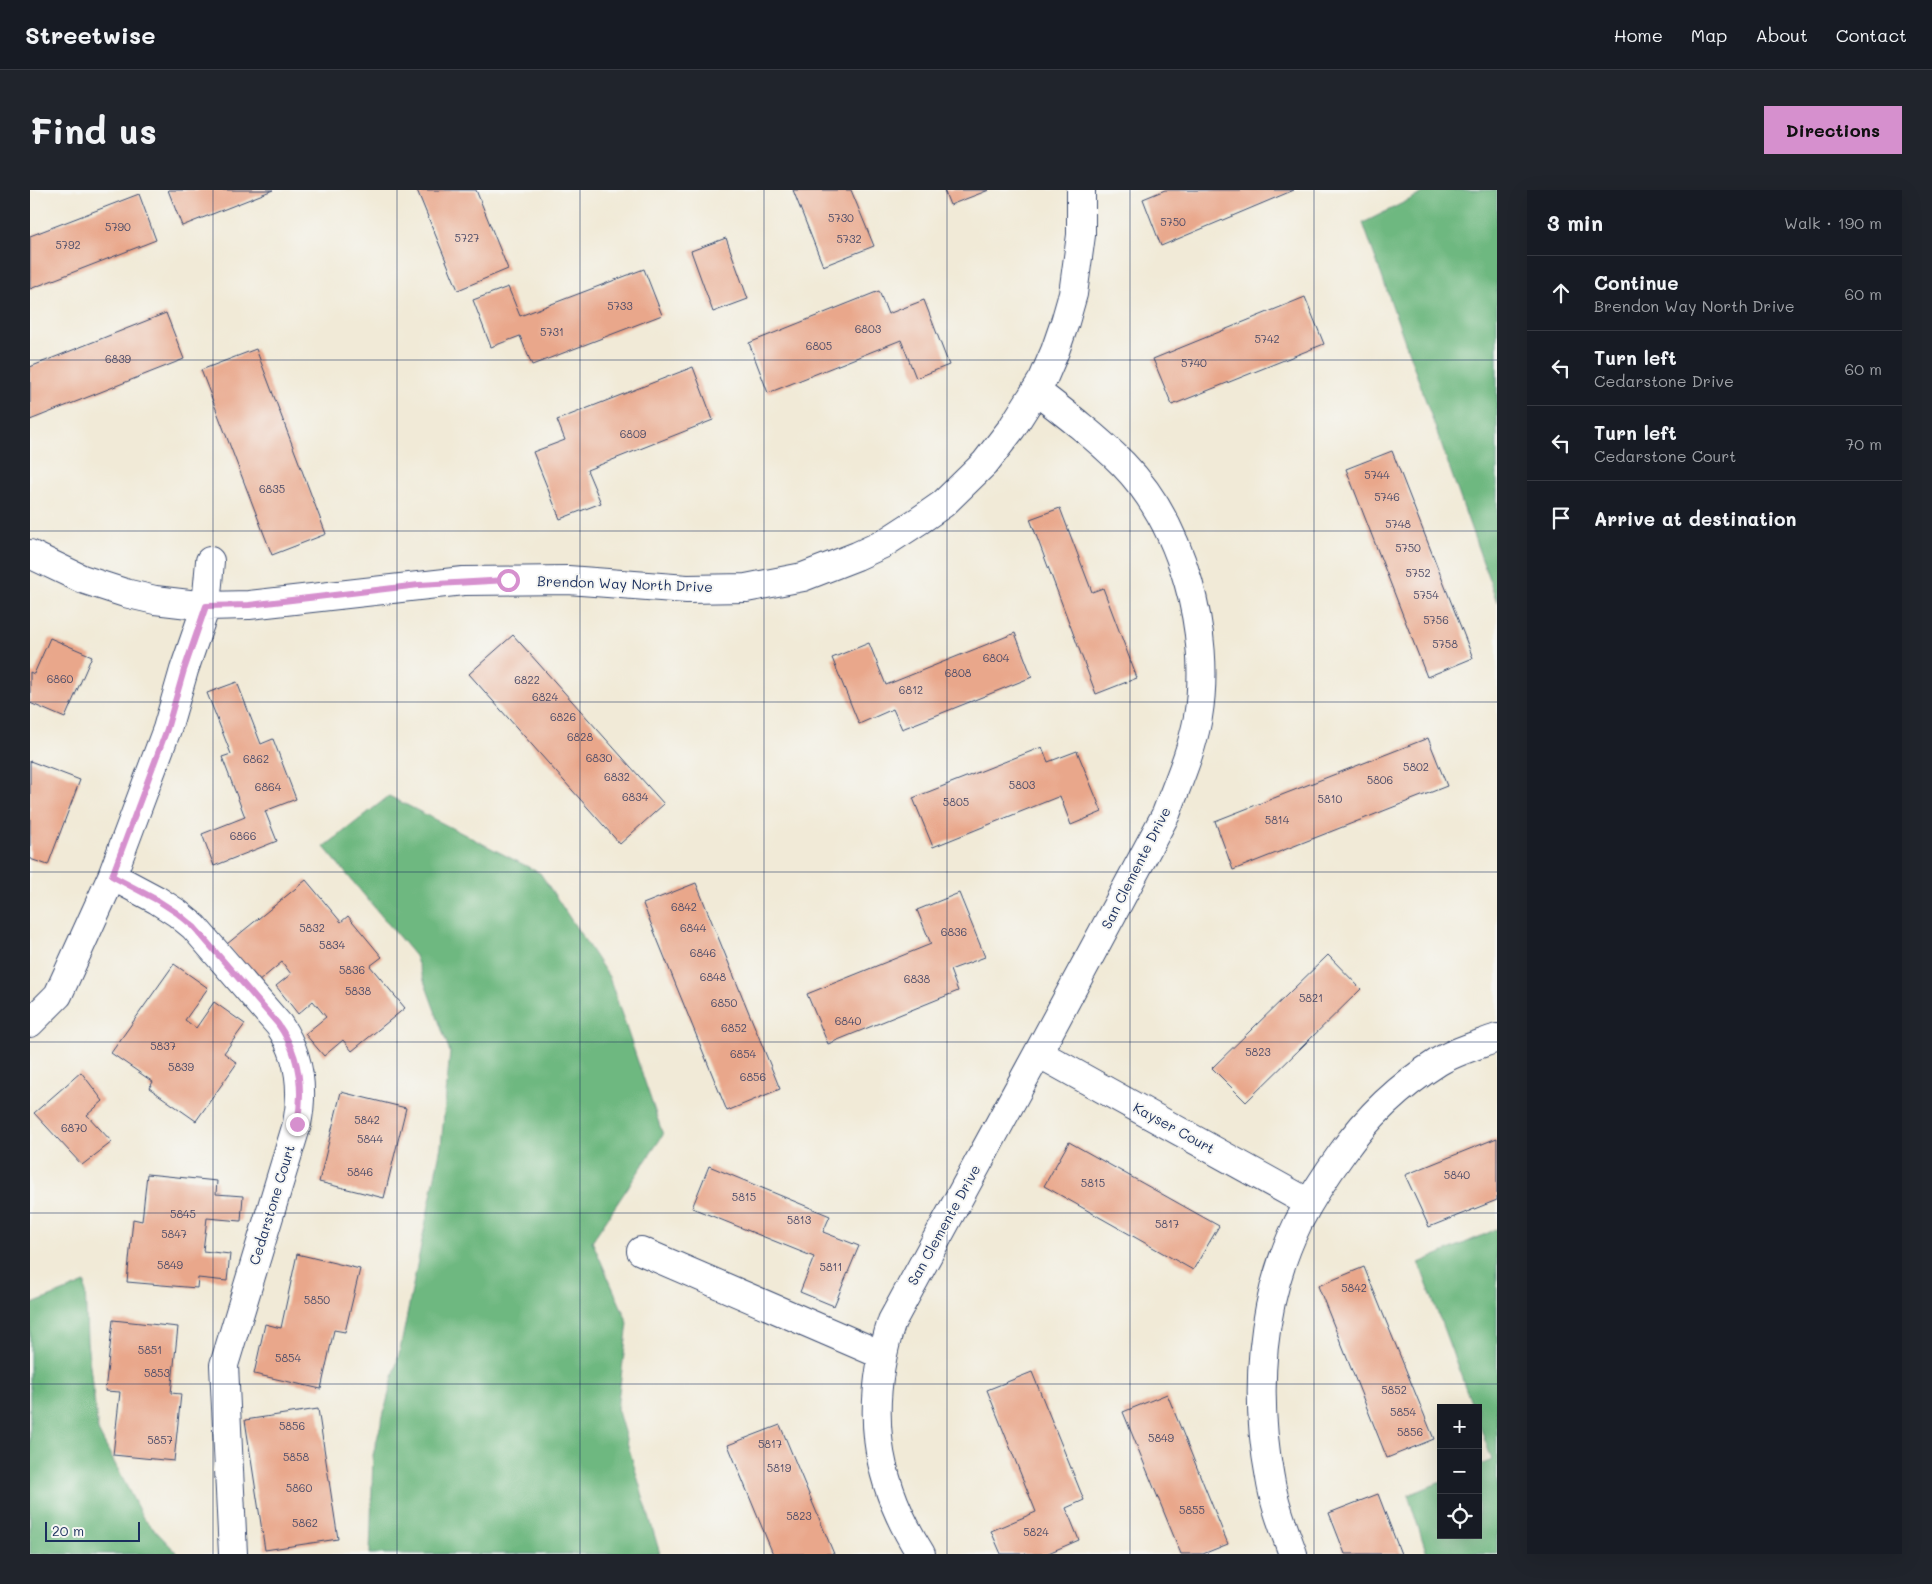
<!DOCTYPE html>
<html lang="en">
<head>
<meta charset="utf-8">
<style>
  body { margin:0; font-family:Mali,sans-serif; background:#20242c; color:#f1f3f6 }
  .controls { position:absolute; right:15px; bottom:15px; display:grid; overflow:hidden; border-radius:0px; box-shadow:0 5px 20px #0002 }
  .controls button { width:45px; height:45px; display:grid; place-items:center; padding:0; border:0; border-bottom:1px solid #363941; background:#171b24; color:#f1f3f6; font:25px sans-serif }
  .scale { position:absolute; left:15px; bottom:12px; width:95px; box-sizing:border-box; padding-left:5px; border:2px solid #1b2f5e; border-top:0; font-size:14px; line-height:18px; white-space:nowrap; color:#1b2f5e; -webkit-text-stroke:4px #f6f6f2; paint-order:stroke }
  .stop { position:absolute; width:15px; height:15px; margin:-11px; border:4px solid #d690ce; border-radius:50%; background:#fff }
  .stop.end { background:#d690ce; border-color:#fff; box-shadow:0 1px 5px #0008 }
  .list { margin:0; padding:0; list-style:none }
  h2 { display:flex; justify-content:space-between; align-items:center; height:65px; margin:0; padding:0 20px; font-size:21px }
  h2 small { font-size:16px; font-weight:400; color:#9ea1a6 }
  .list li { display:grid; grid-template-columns:32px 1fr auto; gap:15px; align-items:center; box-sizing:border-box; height:75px; padding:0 20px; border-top:1px solid #363941 }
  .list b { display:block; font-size:19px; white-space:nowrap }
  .list p { margin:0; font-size:16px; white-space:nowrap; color:#9ea1a6 }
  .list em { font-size:16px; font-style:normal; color:#9ea1a6 }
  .icon { flex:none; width:28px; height:28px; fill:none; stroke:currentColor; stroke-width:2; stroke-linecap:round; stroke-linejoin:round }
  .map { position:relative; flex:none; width:1467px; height:1364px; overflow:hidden; border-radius:0px }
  header { display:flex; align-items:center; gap:30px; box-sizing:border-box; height:70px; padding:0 25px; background:#171b24; border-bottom:1px solid #363941 }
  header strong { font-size:24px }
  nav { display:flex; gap:28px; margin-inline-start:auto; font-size:18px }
  .intro { display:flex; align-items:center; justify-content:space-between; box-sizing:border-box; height:120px; padding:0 30px }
  h1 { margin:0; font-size:35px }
  .button { padding:12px 22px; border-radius:0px; background:#d690ce; color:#111; font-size:18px; font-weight:700 }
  main { display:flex; gap:30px; padding:0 30px }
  aside { flex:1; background:#171b24; border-radius:0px; box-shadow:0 5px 20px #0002 }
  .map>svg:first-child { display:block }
  .forest { fill:#6eb880; stroke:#44746f }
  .building { fill:#e9a78b }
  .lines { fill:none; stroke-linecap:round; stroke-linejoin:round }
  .minor-casing { stroke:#3b4b70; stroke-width:30 }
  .minor { stroke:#fff; stroke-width:28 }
  .route { stroke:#d690ce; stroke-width:6 }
  .grid { fill:none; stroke:#1b2f5e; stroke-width:1; stroke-opacity:0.55 }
  .labels { text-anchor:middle; stroke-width:4; stroke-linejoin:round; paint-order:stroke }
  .number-label { font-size:11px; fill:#4e4d69 }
  .street-label { font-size:14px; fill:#1b2f5e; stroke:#f6f6f2 }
</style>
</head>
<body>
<header>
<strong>Streetwise</strong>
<nav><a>Home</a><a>Map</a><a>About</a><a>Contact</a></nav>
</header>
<div class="intro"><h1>Find us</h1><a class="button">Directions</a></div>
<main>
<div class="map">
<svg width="1467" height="1364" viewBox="0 0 1467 1364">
  <rect width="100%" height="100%" fill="#f6f6f2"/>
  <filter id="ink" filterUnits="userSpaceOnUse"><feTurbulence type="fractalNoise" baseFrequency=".02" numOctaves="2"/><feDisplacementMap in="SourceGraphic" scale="10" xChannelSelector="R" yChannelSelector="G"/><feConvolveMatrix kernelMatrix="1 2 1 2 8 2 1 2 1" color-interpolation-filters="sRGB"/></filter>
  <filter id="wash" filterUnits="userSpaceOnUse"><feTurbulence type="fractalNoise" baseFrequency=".0096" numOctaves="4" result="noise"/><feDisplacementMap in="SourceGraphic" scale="20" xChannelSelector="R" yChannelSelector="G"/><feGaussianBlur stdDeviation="1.12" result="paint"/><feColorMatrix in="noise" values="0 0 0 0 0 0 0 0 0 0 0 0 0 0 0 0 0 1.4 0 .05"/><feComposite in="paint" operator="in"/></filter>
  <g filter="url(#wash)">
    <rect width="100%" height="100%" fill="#f1ead7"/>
    <path class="forest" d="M1399 0H1467V412L1333 33Z
      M359 606 510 683 579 787 633 945 562 1051 598 1133 587 1218 630 1364H340L343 1265 370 1160 411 956 420 862 385 766 294 657Z
      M1467 1039V1364H1397L1378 1305 1411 1292V1345H1448V1276L1462 1270 1448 1231V1218H1443L1389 1073Z
      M55 1093 57 1152 68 1241 113 1328 148 1364H0V1115Z"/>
    <g id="blocks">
      <path class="building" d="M138 0H243L152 36Z
        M387 0H446L478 79 428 100Z
        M763 0H821L844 56 793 76Z
        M914 0H959L920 15Z
        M1135 0H1264L1131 56 1113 9Z
        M109 4 126 50 0 99V46Z
        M696 48 718 109 683 122 661 61Z
        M614 79 632 125 502 175 490 146 461 157 443 110 478 97 490 126Z
        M849 101 858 124 894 110 919 175 886 188 871 150 738 203 719 153Z
        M1275 107 1294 154 1142 215 1123 169Z
        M136 123 154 169 0 230V177Z
        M226 159 296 344 242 365 171 180Z
        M663 177 683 230 557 280 571 313 530 329 503 262 535 250 527 230Z
        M1362 261 1443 468 1397 487 1316 279Z
        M1030 318 1062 402 1073 398 1107 488 1066 504 1000 329Z
        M985 443 1002 487 872 539 863 519 829 534 802 468 839 453 856 495Z
        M483 445 634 614 590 654 439 484Z
        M20 448 62 466 35 528 0 513V482L4 484Z
        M207 492 231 554 243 549 266 609 235 621 247 651 184 676 172 644 215 627 192 567 201 564 177 503Z
        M1398 548 1417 596 1203 680 1185 631Z
        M1012 557 1018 572 1047 561 1072 622 1041 635 1030 606 903 657 883 608Z
        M0 571 50 590 18 675 0 669Z
        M276 690 311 732 318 726 352 767 340 776 375 818 322 861 313 850 294 866 275 844 296 827 283 811 268 824 246 796 261 784 252 772 228 792 197 754Z
        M666 693 750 899 697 921 613 714Z
        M929 703 955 767 920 780 928 801 798 854 777 804 901 754 887 720Z
        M1298 765 1331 799 1216 912 1182 878Z
        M144 774 178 798 155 830 166 838 184 812 215 834 194 863 207 873 166 931 119 898 123 892 81 863Z
        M51 882 73 911 57 925 82 952 52 975 4 923Z
        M311 902 376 918 354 1008 289 992Z
        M1467 948V1010L1399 1037 1375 985Z
        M1039 952 1189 1036 1163 1080 1014 996Z
        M679 976 800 1026 793 1042 829 1056 804 1116 770 1102 784 1067 662 1018Z
        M117 984 187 991 186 1004 213 1006 211 1031 177 1028 173 1061 200 1064 197 1091 168 1088 167 1098 97 1092 103 1029 112 1031Z
        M267 1064 330 1079 315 1142 304 1140 291 1199 224 1184 235 1134 251 1138Z
        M1334 1077 1404 1249 1357 1268 1288 1096Z
        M83 1130 148 1137 141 1203 151 1204 144 1271 83 1265 90 1202 75 1201Z
        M1002 1182 1054 1310 1036 1318 1049 1350 1016 1364H971L961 1341 1006 1322 957 1200Z
        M1137 1204 1198 1354 1173 1364H1151L1093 1222Z
        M288 1219 308 1349 235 1360 215 1230Z
        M750 1235 804 1364H743L698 1255Z
        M1348 1304 1371 1364H1315L1299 1323Z"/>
    </g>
  </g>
  <g filter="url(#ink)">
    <use href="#blocks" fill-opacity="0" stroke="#3b4b70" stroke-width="1"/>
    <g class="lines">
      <defs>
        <path id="minor" d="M0 364 52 389 95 403 125 410 176 416 219 415 433 391 538 390 657 399 716 398 773 387 827 366 853 354 890 330 913 314 955 273 982 238 1013 189 1025 161 1035 132 1043 104 1051 45V0
          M82 686 127 710 147 723 164 737 249 835C270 865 274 898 267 934L194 1175 203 1364
          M0 833 28 805 82 686 137 539 154 480 176 416 180 371
          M1008 863 1279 1013
          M611 1061 852 1165
          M891 1364C843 1289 835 1215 862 1131L1008 863 1136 624C1148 592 1162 561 1168 527 1182 444 1153 335 1093 274 1066 247 1036 224 1006 201
          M1263 1364C1254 1339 1244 1314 1240 1288 1224 1204 1230 1111 1268 1033 1281 1008 1296 985 1312 963 1338 926 1370 896 1408 872 1425 861 1448 855 1467 848"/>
      </defs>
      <use href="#minor" class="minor-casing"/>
      <use href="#minor" class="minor"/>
    </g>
  </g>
  <g class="lines" filter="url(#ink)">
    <path class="route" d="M267 934C274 898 270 865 248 834L164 737 147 723 127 710 82 686 137 539 154 480 176 416 219 415 389 395 478 390"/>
  </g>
  <path class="grid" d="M183 0V1364M367 0V1364M550 0V1364M734 0V1364M917 0V1364M1100 0V1364M1284 0V1364M0 170H1467M0 341H1467M0 512H1467M0 682H1467M0 852H1467M0 1023H1467M0 1194H1467"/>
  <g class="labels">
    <g class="number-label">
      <text x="811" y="32">5730</text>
      <text x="1143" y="36">5750</text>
      <text x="88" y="41">5790</text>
      <text x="437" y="52">5727</text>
      <text x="819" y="53">5732</text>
      <text x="38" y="59">5792</text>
      <text x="590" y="120">5733</text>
      <text x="838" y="143">6803</text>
      <text x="522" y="146">5731</text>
      <text x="1237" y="153">5742</text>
      <text x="789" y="160">6805</text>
      <text x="88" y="173">6839</text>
      <text x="1164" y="177">5740</text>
      <text x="603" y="248">6809</text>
      <text x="1347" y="289">5744</text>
      <text x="242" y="303">6835</text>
      <text x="1357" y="311">5746</text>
      <text x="1368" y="338">5748</text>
      <text x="1378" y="362">5750</text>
      <text x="1388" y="387">5752</text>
      <text x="1396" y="409">5754</text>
      <text x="1406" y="434">5756</text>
      <text x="1415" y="458">5758</text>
      <text x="966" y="472">6804</text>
      <text x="928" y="487">6808</text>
      <text x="30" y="493">6860</text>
      <text x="497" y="494">6822</text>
      <text x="881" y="504">6812</text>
      <text x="515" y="511">6824</text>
      <text x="533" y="531">6826</text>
      <text x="550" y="551">6828</text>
      <text x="569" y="572">6830</text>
      <text x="226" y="573">6862</text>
      <text x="1386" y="581">5802</text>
      <text x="587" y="591">6832</text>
      <text x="1350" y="594">5806</text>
      <text x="992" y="599">5803</text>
      <text x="238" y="601">6864</text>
      <text x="605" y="611">6834</text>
      <text x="1300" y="613">5810</text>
      <text x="926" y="616">5805</text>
      <text x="1247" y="634">5814</text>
      <text x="213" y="650">6866</text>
      <text x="654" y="721">6842</text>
      <text x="282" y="742">5832</text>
      <text x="663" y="742">6844</text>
      <text x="924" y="746">6836</text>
      <text x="302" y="759">5834</text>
      <text x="673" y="767">6846</text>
      <text x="322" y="784">5836</text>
      <text x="683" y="791">6848</text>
      <text x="887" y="793">6838</text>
      <text x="328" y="805">5838</text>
      <text x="1281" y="812">5821</text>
      <text x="694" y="817">6850</text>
      <text x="818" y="835">6840</text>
      <text x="704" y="842">6852</text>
      <text x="133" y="860">5837</text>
      <text x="1228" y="866">5823</text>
      <text x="713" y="868">6854</text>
      <text x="151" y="881">5839</text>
      <text x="723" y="891">6856</text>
      <text x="337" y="934">5842</text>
      <text x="44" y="942">6870</text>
      <text x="340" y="953">5844</text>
      <text x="330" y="986">5846</text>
      <text x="1427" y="989">5840</text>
      <text x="1063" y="997">5815</text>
      <text x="714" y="1011">5815</text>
      <text x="153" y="1028">5845</text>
      <text x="769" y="1034">5813</text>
      <text x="1137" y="1038">5817</text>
      <text x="144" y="1048">5847</text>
      <text x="140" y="1079">5849</text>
      <text x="801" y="1081">5811</text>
      <text x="1324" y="1102">5842</text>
      <text x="287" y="1114">5850</text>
      <text x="120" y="1164">5851</text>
      <text x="258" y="1172">5854</text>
      <text x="127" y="1187">5853</text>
      <text x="1364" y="1204">5852</text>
      <text x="1373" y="1226">5854</text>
      <text x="262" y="1240">5856</text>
      <text x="1380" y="1246">5856</text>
      <text x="1131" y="1252">5849</text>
      <text x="130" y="1254">5857</text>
      <text x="740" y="1258">5817</text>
      <text x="266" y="1271">5858</text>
      <text x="749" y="1282">5819</text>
      <text x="269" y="1302">5860</text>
      <text x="1162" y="1324">5855</text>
      <text x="769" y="1330">5823</text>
      <text x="275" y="1337">5862</text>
      <text x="1006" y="1346">5824</text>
    </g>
    <g class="street-label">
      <text transform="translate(595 394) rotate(2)" y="5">Brendon Way North Drive</text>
      <text transform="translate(1106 678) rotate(-63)" y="5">San Clemente Drive</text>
      <text transform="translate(1144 938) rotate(29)" y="5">Kayser Court</text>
      <text transform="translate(242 1015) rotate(-73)" y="5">Cedarstone Court</text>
      <text transform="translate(914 1035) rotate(-61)" y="5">San Clemente Drive</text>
    </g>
  </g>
</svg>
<div class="controls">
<button>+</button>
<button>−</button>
<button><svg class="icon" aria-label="locate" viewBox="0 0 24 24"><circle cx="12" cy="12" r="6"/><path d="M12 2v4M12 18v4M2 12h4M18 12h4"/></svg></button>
</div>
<div class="scale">20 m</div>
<div class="stop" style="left:478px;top:390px"></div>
<div class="stop end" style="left:267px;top:934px"></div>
</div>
<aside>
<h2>3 min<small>Walk · 190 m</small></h2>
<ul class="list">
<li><svg class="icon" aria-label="ahead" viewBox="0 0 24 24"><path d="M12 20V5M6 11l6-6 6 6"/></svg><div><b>Continue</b><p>Brendon Way North Drive</p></div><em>60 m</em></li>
<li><svg class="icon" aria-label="left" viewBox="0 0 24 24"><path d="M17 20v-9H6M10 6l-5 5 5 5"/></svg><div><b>Turn left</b><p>Cedarstone Drive</p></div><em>60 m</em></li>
<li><svg class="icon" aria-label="left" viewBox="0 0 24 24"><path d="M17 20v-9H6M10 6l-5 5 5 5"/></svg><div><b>Turn left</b><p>Cedarstone Court</p></div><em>70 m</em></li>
<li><svg class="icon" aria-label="arrive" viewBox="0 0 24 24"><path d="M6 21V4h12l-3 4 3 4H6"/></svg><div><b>Arrive at destination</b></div></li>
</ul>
</aside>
</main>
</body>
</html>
